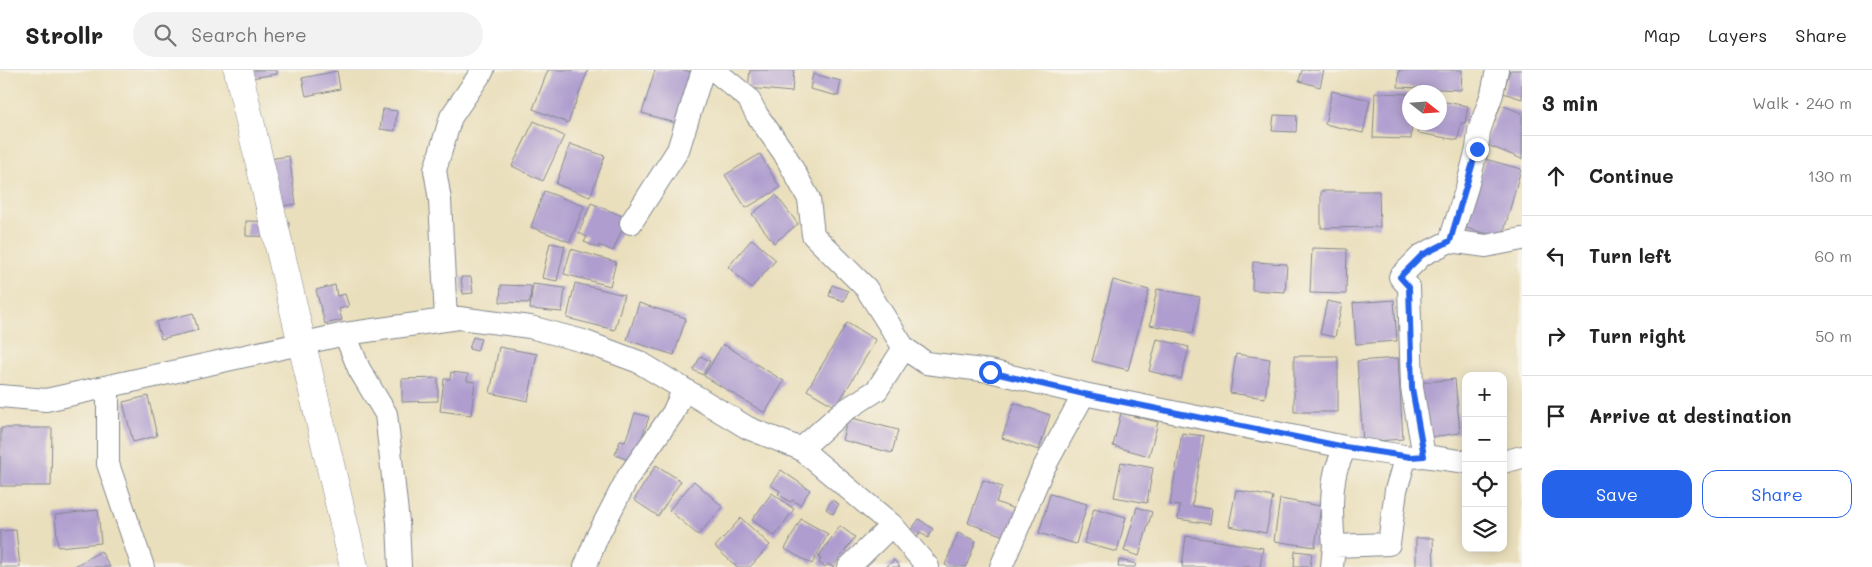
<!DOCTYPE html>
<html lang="en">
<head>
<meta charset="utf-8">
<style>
  body { margin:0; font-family:Mali,sans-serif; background:#f2f2f2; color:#222 }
  .controls { position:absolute; right:15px; bottom:15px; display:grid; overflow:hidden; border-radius:10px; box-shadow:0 2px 12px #0003 }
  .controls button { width:45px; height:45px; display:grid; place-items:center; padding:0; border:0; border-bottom:1px solid #e0e0e0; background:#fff; color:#222; font:25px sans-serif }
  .compass { position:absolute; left:1402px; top:15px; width:45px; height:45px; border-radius:50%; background:#fff; box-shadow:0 2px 12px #0003; rotate:107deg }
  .stop { position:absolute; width:15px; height:15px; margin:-11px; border:4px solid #2563eb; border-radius:50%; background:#fff }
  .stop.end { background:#2563eb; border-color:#fff; box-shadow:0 1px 5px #0008 }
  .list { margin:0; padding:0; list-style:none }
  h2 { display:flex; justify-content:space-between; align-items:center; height:65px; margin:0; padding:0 20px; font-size:21px }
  h2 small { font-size:16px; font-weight:400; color:#767676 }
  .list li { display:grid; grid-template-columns:32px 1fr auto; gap:15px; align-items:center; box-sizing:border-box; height:80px; padding:0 20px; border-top:1px solid #e0e0e0 }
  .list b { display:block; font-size:19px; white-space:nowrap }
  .list em { font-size:16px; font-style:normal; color:#767676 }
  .actions { display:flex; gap:10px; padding:15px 20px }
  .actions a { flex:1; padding:11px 0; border:1px solid #2563eb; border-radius:15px; text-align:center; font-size:18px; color:#2563eb }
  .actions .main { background:#2563eb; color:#fff }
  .icon { flex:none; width:28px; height:28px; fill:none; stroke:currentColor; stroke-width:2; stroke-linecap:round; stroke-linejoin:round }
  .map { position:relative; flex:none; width:1522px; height:497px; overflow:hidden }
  header { display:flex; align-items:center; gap:30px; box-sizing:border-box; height:70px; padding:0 25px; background:#fff; border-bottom:1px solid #e0e0e0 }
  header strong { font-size:24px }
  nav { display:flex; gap:28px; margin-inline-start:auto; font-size:18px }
  .search { width:350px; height:45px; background:#f2f2f2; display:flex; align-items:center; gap:12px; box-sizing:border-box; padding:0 18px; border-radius:28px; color:#767676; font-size:19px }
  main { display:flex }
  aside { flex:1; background:#fff }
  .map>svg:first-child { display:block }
  .building { fill:#af9dcf }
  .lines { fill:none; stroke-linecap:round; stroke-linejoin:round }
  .minor-casing { stroke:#82878d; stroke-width:24 }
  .trunk-casing { stroke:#82878d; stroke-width:29 }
  .minor { stroke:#fff; stroke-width:22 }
  .trunk { stroke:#fff; stroke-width:28 }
  .route { stroke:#2563eb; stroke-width:6 }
</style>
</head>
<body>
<header>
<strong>Strollr</strong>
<div class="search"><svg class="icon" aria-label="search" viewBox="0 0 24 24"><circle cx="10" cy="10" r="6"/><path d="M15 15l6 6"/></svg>Search here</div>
<nav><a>Map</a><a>Layers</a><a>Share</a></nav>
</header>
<main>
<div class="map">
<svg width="1522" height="497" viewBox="0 0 1522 497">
  <rect width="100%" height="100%" fill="#f7f3e8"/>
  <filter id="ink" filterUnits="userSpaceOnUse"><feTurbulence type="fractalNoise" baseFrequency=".02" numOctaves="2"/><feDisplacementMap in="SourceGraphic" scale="10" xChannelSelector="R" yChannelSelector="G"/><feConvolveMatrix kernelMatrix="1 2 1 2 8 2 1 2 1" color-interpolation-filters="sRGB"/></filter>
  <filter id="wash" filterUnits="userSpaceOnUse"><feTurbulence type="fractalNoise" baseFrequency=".0096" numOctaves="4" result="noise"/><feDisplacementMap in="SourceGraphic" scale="20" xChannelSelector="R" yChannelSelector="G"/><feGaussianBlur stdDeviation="1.12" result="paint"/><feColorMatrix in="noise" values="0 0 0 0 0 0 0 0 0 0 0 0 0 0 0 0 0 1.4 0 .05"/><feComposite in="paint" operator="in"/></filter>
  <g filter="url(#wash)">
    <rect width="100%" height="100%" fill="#eadfbc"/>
    <g id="blocks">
      <path class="building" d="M237 0H277V4L238 10Z
        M548 0H588L568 53 533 39Z
        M655 0H684L694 3 679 54 642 43Z
        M750 0H794L792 22 748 18Z
        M1302 0H1324L1320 17 1299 11Z
        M1399 0H1462L1461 20 1398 17Z
        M1510 0H1522V29L1503 23Z
        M337 1 340 19 306 26 302 8Z
        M813 4 841 11 838 26 810 19Z
        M1332 21 1370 30 1363 63 1325 54Z
        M1375 23 1410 24V52H1412L1411 69 1373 68Z
        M1440 31 1468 36 1465 53H1461L1458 70 1418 63 1420 52H1440Z
        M1501 35 1522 43V89L1485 74Z
        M383 39 397 41 395 61 380 59Z
        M1274 45 1297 46 1296 62 1272 61Z
        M534 51 564 66 543 111 512 96Z
        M570 74 605 86 590 127 556 114Z
        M760 84 780 118 746 138 725 105Z
        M289 86 296 134 256 140 249 92Z
        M1485 89 1521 99 1502 168 1466 158Z
        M544 121 584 136 570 172 531 157Z
        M1321 121H1379L1380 157 1321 158Z
        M776 125 798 154 774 173 752 144Z
        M591 133 627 148 613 181 599 175V178L584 172 587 167 579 163Z
        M246 151 289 152V167L246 166Z
        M752 169 776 190 751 218 728 197Z
        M550 173 565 176 557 211 542 208Z
        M1312 178 1347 179 1346 224 1310 223Z
        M571 179 616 192 610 216 564 204Z
        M1253 192 1287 194 1285 222 1252 220Z
        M461 207H471L473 223 463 224Z
        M1113 210 1149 220 1128 300 1092 291Z
        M575 213 624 225 615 260 567 248Z
        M533 214 565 218 562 242 530 239Z
        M335 215 337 226 345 224 349 236 339 239 342 250 325 254 316 220Z
        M501 215 531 216 530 233 500 232Z
        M832 215 848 221 844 231 829 226Z
        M1157 219 1200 227 1193 263 1150 255Z
        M1394 230 1397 271 1356 274 1353 233Z
        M1327 231 1342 234 1335 267 1320 264Z
        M639 233 686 248 674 285 627 270Z
        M193 243 198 260 161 269 156 252Z
        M847 253 876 270 836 337 807 320Z
        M473 267 481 269 477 281 469 279Z
        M1157 269 1189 277 1181 309 1149 301Z
        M723 274 784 311 765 343 704 306Z
        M499 277 537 284 528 331 490 323Z
        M1236 284 1270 289 1265 328 1230 323Z
        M701 286 710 291 703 305 693 300Z
        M1294 286H1338V342H1294Z
        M1398 288 1403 369 1363 372 1357 291Z
        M451 302 468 304 467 311 475 312 471 345 440 341 444 309H450Z
        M438 308V331L402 332V309Z
        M1455 309 1460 363 1424 368 1418 313Z
        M148 326 157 366 133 372 123 332Z
        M1014 333 1050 345 1039 380 1002 368Z
        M635 343 649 347 637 382 631 391 615 385 620 371 625 372Z
        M1121 343 1158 352 1149 386 1113 376Z
        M848 347 898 360 892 383 842 370Z
        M1 358H52L51 416H0Z
        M1182 363 1204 366 1192 436 1212 439 1210 454 1178 449 1180 436 1170 435Z
        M1121 392 1153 398 1147 433 1114 427Z
        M656 395 681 411 658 446 634 430Z
        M781 400 810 420 800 435 793 430 790 432 778 424 780 421 770 415Z
        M983 410 1002 417 996 432 1022 442 1012 469 968 453Z
        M694 411 723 437 698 465 669 440Z
        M1236 420 1273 427 1266 463 1229 456Z
        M772 423 794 439 775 466 752 450Z
        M1050 424 1087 434 1076 474 1039 463Z
        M1280 429 1321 436 1315 477 1274 471Z
        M832 430 839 434 833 444 826 439Z
        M1137 437 1152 442 1139 486 1124 481Z
        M1094 438 1126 447 1117 482 1084 473Z
        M98 440 101 473 58 477 55 445Z
        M741 448 770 475 750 497H737L715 477Z
        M801 449 828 464 812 494 785 479Z
        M919 449 933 459 928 468 920 462 916 468 909 463Z
        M840 456 855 467 833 497 828 494 825 497 819 493 821 489 818 487Z
        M16 460 20 497H0V461Z
        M958 463 976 471 966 497H950L945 495Z
        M1186 466 1263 478 1260 497H1182Z
        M1416 468H1433L1434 497H1416Z
        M101 481 110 497H73Z
        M1295 481 1312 483 1310 497H1294Z
        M894 490 900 497H886Z
        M1119 490 1136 494 1135 497H1118Z"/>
    </g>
  </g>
  <g filter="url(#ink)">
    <use href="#blocks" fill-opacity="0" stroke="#82878d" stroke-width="1"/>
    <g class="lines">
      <defs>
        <path id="minor" d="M714 0 748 28 757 45 784 83 809 129 813 165 866 218 904 278
          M631 153 678 80 703 0
          M1450 171 1486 176 1522 169
          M446 250 440 130 435 100 451 47 483 0
          M345 264 359 299 386 344 398 452 400 497
          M108 317V394L143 497
          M0 326 46 330 345 264 459 248 530 257 583 271 639 292 748 358 801 379 892 455 928 497
          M801 379 841 343 877 320 904 278 926 293 990 301 1084 324 1345 377 1411 387 1424 386 1466 392
          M1424 386 1412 318 1409 217 1400 207 1422 185 1450 171 1467 117 1477 79 1479 61 1492 24 1497 0
          M1503 392 1522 387
          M1334 476C1332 452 1330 424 1336 400 1339 392 1342 385 1345 377
          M585 497 597 467 628 407 673 343 684 319
          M849 497 892 455
          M1001 497 1042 401 1084 324
          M1332 497 1334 476 1389 474 1396 420 1406 386"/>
        <path id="trunk" d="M238 0 354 497"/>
      </defs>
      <use href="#minor" class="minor-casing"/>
      <use href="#trunk" class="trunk-casing"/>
      <use href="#minor" class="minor"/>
      <use href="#trunk" class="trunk"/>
    </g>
  </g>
  <g class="lines" filter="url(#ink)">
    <path class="route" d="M990 302 1084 324 1345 377 1411 387 1424 386 1412 318 1409 217 1400 207 1422 185 1450 171 1477 79"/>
  </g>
</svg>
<div class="controls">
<button>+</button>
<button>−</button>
<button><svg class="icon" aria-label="locate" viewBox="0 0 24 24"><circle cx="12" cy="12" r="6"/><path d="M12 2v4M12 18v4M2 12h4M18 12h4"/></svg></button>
<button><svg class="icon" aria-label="layers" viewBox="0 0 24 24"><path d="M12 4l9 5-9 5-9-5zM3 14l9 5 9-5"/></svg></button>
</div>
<svg class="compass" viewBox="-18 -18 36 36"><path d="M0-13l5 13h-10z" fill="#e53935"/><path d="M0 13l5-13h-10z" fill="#767676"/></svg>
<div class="stop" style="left:990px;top:302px"></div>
<div class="stop end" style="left:1477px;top:79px"></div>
</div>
<aside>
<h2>3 min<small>Walk · 240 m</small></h2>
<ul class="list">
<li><svg class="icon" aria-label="ahead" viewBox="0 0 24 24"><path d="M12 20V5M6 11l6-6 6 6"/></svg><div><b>Continue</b></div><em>130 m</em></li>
<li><svg class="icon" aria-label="left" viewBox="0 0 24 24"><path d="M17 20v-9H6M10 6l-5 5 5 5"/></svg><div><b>Turn left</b></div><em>60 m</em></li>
<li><svg class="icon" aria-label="right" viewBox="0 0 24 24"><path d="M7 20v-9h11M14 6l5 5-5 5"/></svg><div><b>Turn right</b></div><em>50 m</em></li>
<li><svg class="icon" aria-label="arrive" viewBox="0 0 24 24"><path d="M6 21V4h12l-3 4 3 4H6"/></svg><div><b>Arrive at destination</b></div></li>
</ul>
<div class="actions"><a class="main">Save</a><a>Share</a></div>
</aside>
</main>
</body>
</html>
